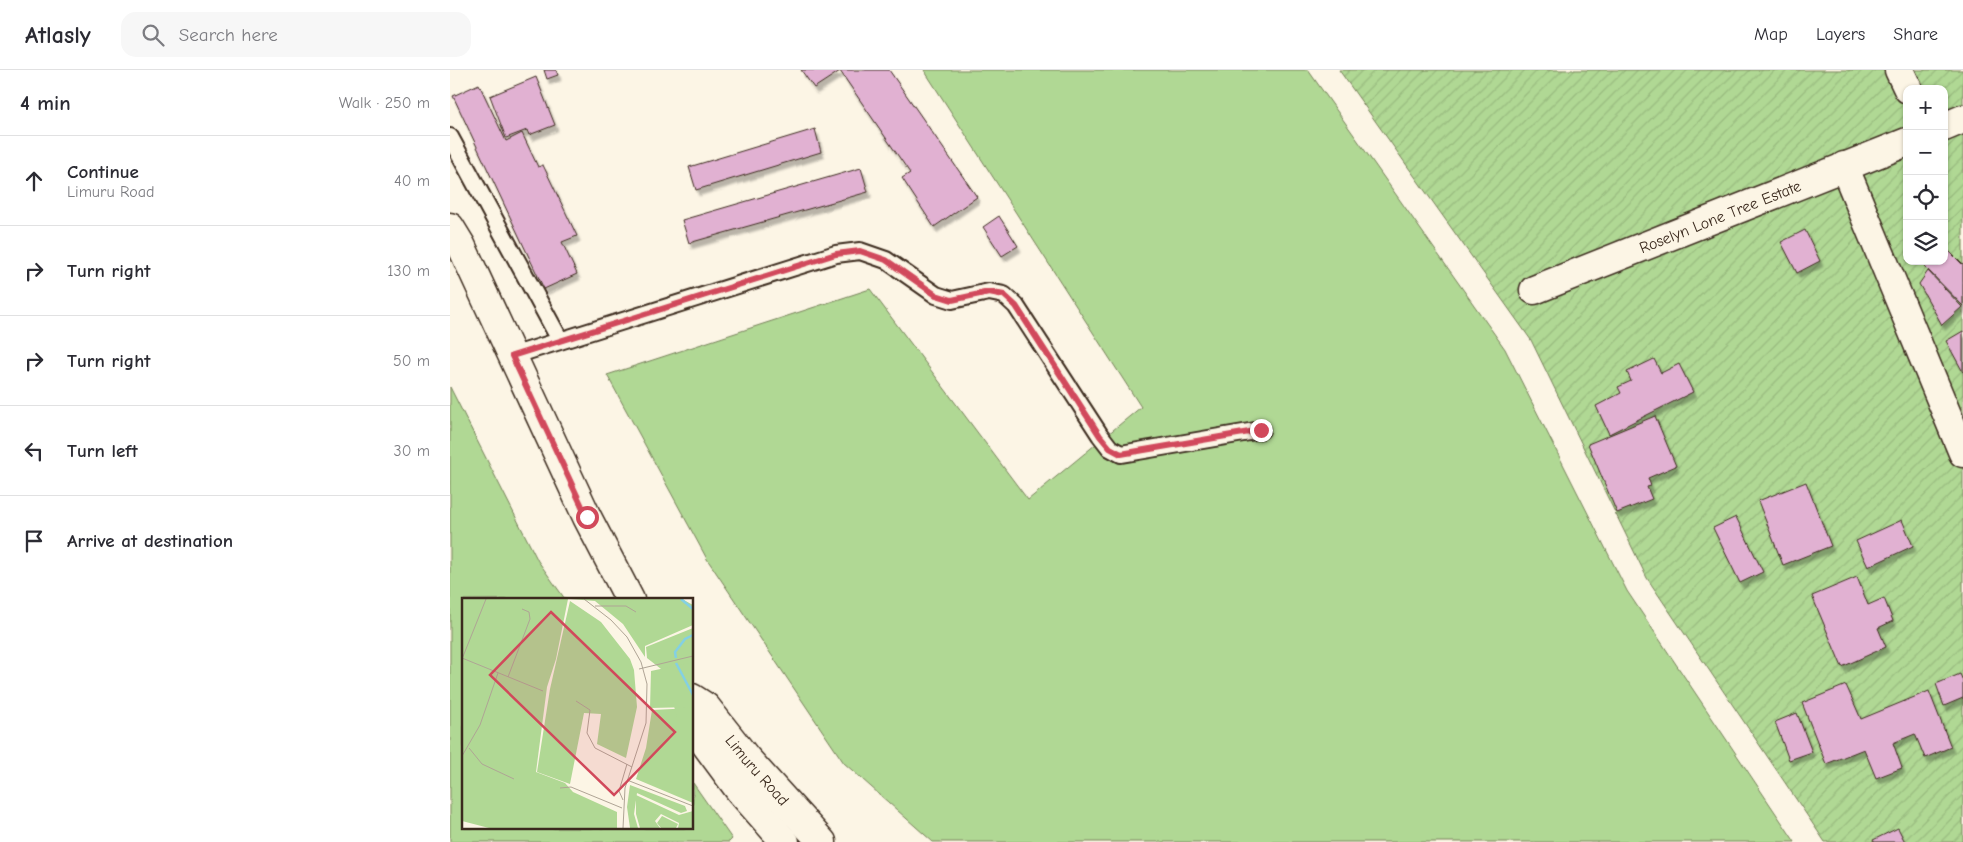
<!DOCTYPE html>
<html lang="en">
<head>
<meta charset="utf-8">
<style>
  body { margin:0; font-family:"Comic Neue",sans-serif; background:#f7f7f7; color:#2b2b33 }
  .controls { position:absolute; right:15px; top:15px; display:grid; overflow:hidden; border-radius:10px; box-shadow:0 1px 4px #0004 }
  .controls button { width:45px; height:45px; display:grid; place-items:center; padding:0; border:0; border-bottom:1px solid #e1e1e2; background:#fff; color:#2b2b33; font:25px sans-serif }
  .stop { position:absolute; width:15px; height:15px; margin:-11px; border:4px solid #d1495b; border-radius:50%; background:#fff }
  .stop.end { background:#d1495b; border-color:#fff; box-shadow:0 1px 5px #0008 }
  .list { margin:0; padding:0; list-style:none }
  h2 { display:flex; justify-content:space-between; align-items:center; height:65px; margin:0; padding:0 20px; font-size:21px }
  h2 small { font-size:16px; font-weight:400; color:#7c7c81 }
  .list li { display:grid; grid-template-columns:32px 1fr auto; gap:15px; align-items:center; box-sizing:border-box; height:90px; padding:0 20px; border-top:1px solid #e1e1e2 }
  .list b { display:block; font-size:19px; white-space:nowrap }
  .list p { margin:0; font-size:16px; white-space:nowrap; color:#7c7c81 }
  .list em { font-size:16px; font-style:normal; color:#7c7c81 }
  .icon { flex:none; width:28px; height:28px; fill:none; stroke:currentColor; stroke-width:2; stroke-linecap:round; stroke-linejoin:round }
  .map { position:relative; flex:none; width:1513px; height:772px; overflow:hidden }
  header { display:flex; align-items:center; gap:30px; box-sizing:border-box; height:70px; padding:0 25px; background:#fff; border-bottom:1px solid #e1e1e2 }
  header strong { font-size:24px }
  nav { display:flex; gap:28px; margin-inline-start:auto; font-size:18px }
  .search { width:350px; height:45px; background:#f7f7f7; display:flex; align-items:center; gap:12px; box-sizing:border-box; padding:0 18px; border-radius:15px; color:#7c7c81; font-size:19px }
  main { display:flex }
  aside { flex:1; background:#fff }
  .map>svg:first-child { display:block }
  .grass { fill:#b0d894; stroke:#768159 }
  .garden { fill:url(#garden-furrows); stroke:#768159; fill-rule:evenodd }
  .building { fill:#e1b1d2; stroke:#3b2a1e; filter:url(#shadow) }
  .lines { fill:none; stroke-linecap:round; stroke-linejoin:round }
  .lane-casing { stroke:#3b2a1e; stroke-width:20 }
  .street-casing { stroke:#3b2a1e; stroke-width:31 }
  .secondary-casing { stroke:#3b2a1e; stroke-width:31 }
  .lane { stroke:#fcf5e5; stroke-width:16 }
  .street { stroke:#fcf5e5; stroke-width:28 }
  .secondary { stroke:#fcf5e5; stroke-width:28 }
  .route { stroke:#d1495b; stroke-width:6 }
  .labels { text-anchor:middle; stroke-width:4; stroke-linejoin:round; paint-order:stroke }
  .street-label { font-size:16px; fill:#3b2a1e; stroke:#fcf5e5 }
  .inset-river { fill:none; stroke:#84d0e3; stroke-width:2.5 }
  .inset-road { fill:none; stroke:#afa495; stroke-width:1 }
  .view { fill:#d1495b; fill-opacity:0.15; stroke:#d1495b; stroke-width:2.5 }
  .inset-edge { fill:none; stroke:#3b2a1e; stroke-width:2.5 }
</style>
</head>
<body>
<header>
<strong>Atlasly</strong>
<div class="search"><svg class="icon" aria-label="search" viewBox="0 0 24 24"><circle cx="10" cy="10" r="6"/><path d="M15 15l6 6"/></svg>Search here</div>
<nav><a>Map</a><a>Layers</a><a>Share</a></nav>
</header>
<main>
<aside>
<h2>4 min<small>Walk · 250 m</small></h2>
<ul class="list">
<li><svg class="icon" aria-label="ahead" viewBox="0 0 24 24"><path d="M12 20V5M6 11l6-6 6 6"/></svg><div><b>Continue</b><p>Limuru Road</p></div><em>40 m</em></li>
<li><svg class="icon" aria-label="right" viewBox="0 0 24 24"><path d="M7 20v-9h11M14 6l5 5-5 5"/></svg><div><b>Turn right</b></div><em>130 m</em></li>
<li><svg class="icon" aria-label="right" viewBox="0 0 24 24"><path d="M7 20v-9h11M14 6l5 5-5 5"/></svg><div><b>Turn right</b></div><em>50 m</em></li>
<li><svg class="icon" aria-label="left" viewBox="0 0 24 24"><path d="M17 20v-9H6M10 6l-5 5 5 5"/></svg><div><b>Turn left</b></div><em>30 m</em></li>
<li><svg class="icon" aria-label="arrive" viewBox="0 0 24 24"><path d="M6 21V4h12l-3 4 3 4H6"/></svg><div><b>Arrive at destination</b></div></li>
</ul>
</aside>
<div class="map">
<svg width="1513" height="772" viewBox="0 0 1513 772">
  <defs>
    <pattern id="garden-furrows" width="10" height="10" patternUnits="userSpaceOnUse" patternTransform="scale(1.25)"><rect width="10" height="10" fill="#b0d894"/><path d="M-1 1l2-2M0 10L10 0M9 11l2-2" fill="none" stroke="#98ba7f"/></pattern>
    <filter id="shadow"><feDropShadow dx="3" dy="5.5" stdDeviation="1" flood-color="#0004"/></filter>
  </defs>
  <rect width="100%" height="100%" fill="#fcf5e5"/>
  <filter id="ink" filterUnits="userSpaceOnUse"><feTurbulence type="fractalNoise" baseFrequency=".02" numOctaves="2"/><feDisplacementMap in="SourceGraphic" scale="10" xChannelSelector="R" yChannelSelector="G"/><feConvolveMatrix kernelMatrix="1 2 1 2 8 2 1 2 1" color-interpolation-filters="sRGB"/></filter>
  <g filter="url(#ink)">
    <path class="grass" d="M474 0H858L1055 279 1177 521 1345 772H483L394 693 257 489 157 305 420 219 578 430 691 337Z
      M0 317 88 491 115 529 14 530V758H242L243 713 282 769 279 772H0Z"/>
    <path class="garden" d="M889 0H1513V772H1375L1197 508 1081 270ZM1457 19H1494V191H1457Z"/>
    <path class="building" d="M94 0H106L108 5 97 9Z
      M351 0H439L527 127 484 157 452 108 460 103 390 1 364 18Z
      M86 7 105 55 79 65 77 60 56 68 40 26Z
      M29 14 56 71 72 63 88 97 93 95 127 166 112 172 127 204 94 219 3 26Z
      M365 59 371 82 246 120 239 97Z
      M411 98 418 122 239 173 232 150Z
      M549 146 568 176 552 186 533 157Z
      M1355 160 1370 191 1347 203 1331 172Z
      M1495 177 1513 195V236L1475 197 1481 191H1494Z
      M1478 201 1512 237 1492 255 1469 214Z
      M1513 261V302L1496 271Z
      M1204 289 1211 303 1229 294 1243 322 1159 364 1146 336 1171 323 1168 317 1181 311 1177 302Z
      M1205 346 1226 396 1198 408 1201 416 1197 417 1202 429 1167 443 1138 374Z
      M1356 412 1381 476 1333 495 1308 431Z
      M1286 447 1313 502 1290 513 1263 458Z
      M1452 450 1463 476 1418 497 1406 471Z
      M1407 507 1418 535 1434 528 1443 551 1428 558 1436 577 1392 597 1362 526Z
      M1510 604 1513 611V628L1494 636 1486 614Z
      M1396 615 1411 649 1479 621 1501 677 1475 688 1465 664 1443 673 1452 698 1426 708 1414 679 1376 694 1352 633Z
      M1347 643 1362 682 1339 690 1325 652Z
      M1448 758 1455 772H1424L1423 770Z"/>
    <g class="lines">
      <defs>
        <path id="lane" d="M0 67 110 270
          M62 286 386 184 410 181 436 190 486 225 502 230 539 222 554 225 566 236 650 365 660 378 671 384 811 360"/>
        <g id="street">
          <path d="M1449 0 1458 19"/>
          <path d="M1494 57 1513 49"/>
          <path d="M1394 96 1513 383"/>
          <path id="s1" d="M1084 220 1457 72"/>
        </g>
        <g id="secondary">
          <path d="M0 157 11 175 137 447 180 530"/>
          <path id="s2" d="M242 628 256 637 297 689 372 772"/>
          <path d="M242 656 290 721 335 772"/>
        </g>
      </defs>
      <use href="#lane" class="lane-casing"/>
      <use href="#street" class="street-casing"/>
      <use href="#secondary" class="secondary-casing"/>
      <use href="#lane" class="lane"/>
      <use href="#street" class="street"/>
      <use href="#secondary" class="secondary"/>
    </g>
  </g>
  <g class="lines" filter="url(#ink)">
    <path class="route" d="M137 447 62 286 386 184 410 181 436 190 486 225 502 230 539 222 554 225 566 236 650 366 660 378 671 384 811 360"/>
  </g>
  <g class="labels">
    <g class="street-label">
      <text dy="6" stroke="none"><textPath href="#s1" startOffset="200">Roselyn Lone Tree Estate</textPath></text>
      <text dy="6" stroke="none"><textPath href="#s2" startOffset="98">Limuru Road</textPath></text>
    </g>
  </g>
  <g transform="translate(12 528)">
    <rect width="231" height="231" fill="#fcf5e5"/>
    <path d="M108 3 139 24 168 61 172 72 175 109 164 160 135 146 139 116 122 115 108 186 75 174 88 91ZM231 110V205L174 181 184 150 190 112ZM174 197 217 217 231 213V230H216L217 225 199 216 193 223 198 230H178L174 216Z" fill="#b0d894"/>
    <path d="M231 30V123L215 119 208 94V78L185 60 184 49ZM168 187 223 208 225 213 219 215 175 195 172 216 176 230H168L165 209ZM200 218 216 226 214 230H199L195 225Z" fill="#b0d894"/>
    <path d="M0 1H106L94 61 85 89 74 174 103 185 111 194 155 214V230H27L0 223ZM108 1H220L231 7V27L183 48V59L161 26 133 3ZM231 64V109L188 110 189 73Z" fill="#b0d894"/>
    <path class="inset-river" d="M219 1 231 11M214 60 213 54 223 41 231 37M214 65 231 97"/>
    <path class="inset-road" d="M122 1 149 22 165 39 179 64 185 86 184 125 163 190 161 230M133 8H164L174 14M0 60 81 93M0 61 24 1M177 71 231 58M46 79 68 21 67 14 60 11M114 103 128 112 125 135 133 150 170 169M7 150 20 166 52 181M0 158 18 127 36 75M165 182 231 208M98 190 109 189 160 210M161 202 157 193 165 166"/>
    <path class="view" d="M89 14 213 134 152 197 28 77Z"/>
    <rect width="231" height="231" class="inset-edge"/>
  </g>
</svg>
<div class="controls">
<button>+</button>
<button>−</button>
<button><svg class="icon" aria-label="locate" viewBox="0 0 24 24"><circle cx="12" cy="12" r="6"/><path d="M12 2v4M12 18v4M2 12h4M18 12h4"/></svg></button>
<button><svg class="icon" aria-label="layers" viewBox="0 0 24 24"><path d="M12 4l9 5-9 5-9-5zM3 14l9 5 9-5"/></svg></button>
</div>
<div class="stop" style="left:137px;top:447px"></div>
<div class="stop end" style="left:811px;top:360px"></div>
</div>
</main>
</body>
</html>
